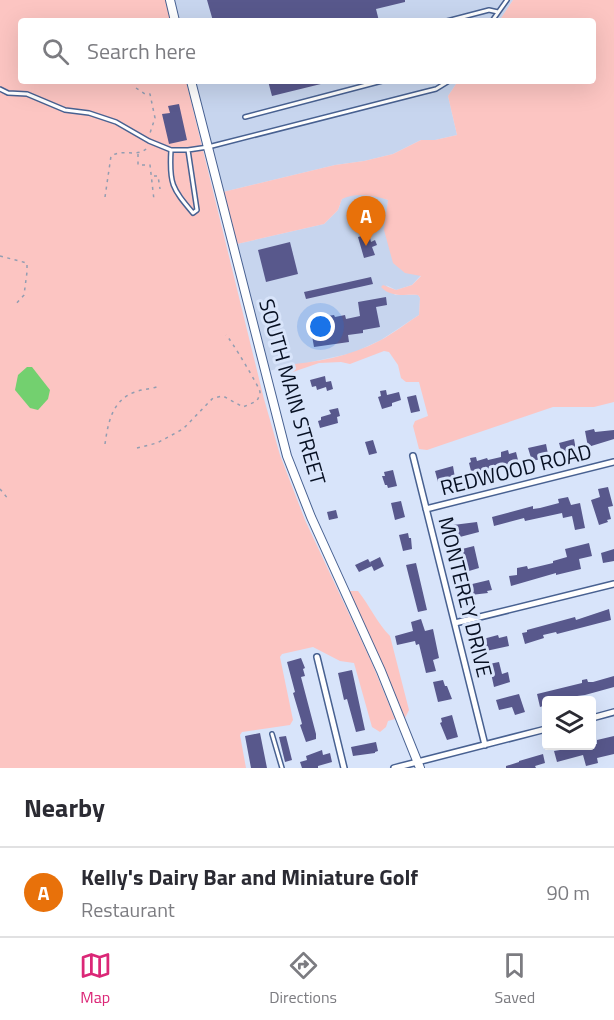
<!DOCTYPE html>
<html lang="en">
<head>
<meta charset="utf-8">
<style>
  body { margin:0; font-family:"Titillium Web",sans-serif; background:#f2f2f3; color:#2b2b33 }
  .controls { position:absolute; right:18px; bottom:18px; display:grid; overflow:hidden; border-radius:6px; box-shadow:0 6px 24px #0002 }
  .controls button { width:54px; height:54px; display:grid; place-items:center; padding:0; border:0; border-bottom:2px solid #e1e1e2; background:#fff; color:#2b2b33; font:30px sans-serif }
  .you { position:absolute; left:321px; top:327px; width:21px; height:21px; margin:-15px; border:4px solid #fff; border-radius:50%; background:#1a73e8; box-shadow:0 0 0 9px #1a73e833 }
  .badge { display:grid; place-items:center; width:39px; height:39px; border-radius:50%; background:#db2777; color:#fff; font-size:20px; font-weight:700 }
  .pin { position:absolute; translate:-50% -50px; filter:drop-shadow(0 2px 3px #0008) }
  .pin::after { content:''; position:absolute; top:32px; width:21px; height:18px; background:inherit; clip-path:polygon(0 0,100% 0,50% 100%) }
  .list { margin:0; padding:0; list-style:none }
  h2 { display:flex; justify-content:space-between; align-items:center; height:78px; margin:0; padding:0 24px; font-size:26px }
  h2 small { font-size:20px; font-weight:400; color:#7c7c81 }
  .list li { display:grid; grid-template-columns:39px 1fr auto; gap:18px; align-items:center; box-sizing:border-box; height:90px; padding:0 24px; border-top:2px solid #e1e1e2 }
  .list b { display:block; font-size:22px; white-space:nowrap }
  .list p { margin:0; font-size:20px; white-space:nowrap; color:#7c7c81 }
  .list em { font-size:20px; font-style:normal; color:#7c7c81 }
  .icon { flex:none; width:33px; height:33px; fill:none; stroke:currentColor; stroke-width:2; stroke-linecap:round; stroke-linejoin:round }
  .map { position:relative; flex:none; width:614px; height:768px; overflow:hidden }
  .search { position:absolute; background:#fff; box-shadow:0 6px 24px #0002; left:18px; right:18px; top:18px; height:66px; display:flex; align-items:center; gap:15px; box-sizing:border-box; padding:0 21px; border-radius:6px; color:#7c7c81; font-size:22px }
  .sheet { height:168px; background:#fff }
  nav { display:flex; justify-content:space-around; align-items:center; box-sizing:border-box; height:84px; border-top:2px solid #e1e1e2; background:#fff; font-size:16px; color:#7c7c81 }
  nav a { display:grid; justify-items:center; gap:3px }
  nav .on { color:#db2777 }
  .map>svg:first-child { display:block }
  .built { fill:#c7d5ee }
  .green { fill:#fcc5c2 }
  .water { fill:#73d06f }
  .building { fill:#58588c }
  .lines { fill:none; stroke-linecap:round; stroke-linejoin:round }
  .lane-casing { stroke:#486191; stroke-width:6 }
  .street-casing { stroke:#486191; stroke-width:8 }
  .secondary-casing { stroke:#486191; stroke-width:10 }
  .path { stroke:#929db1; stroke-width:1.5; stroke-dasharray:3 4.5; stroke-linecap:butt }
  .lane { stroke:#fff; stroke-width:3 }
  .street { stroke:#fff; stroke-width:5 }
  .secondary { stroke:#fff; stroke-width:8 }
  .labels { text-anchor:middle; stroke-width:6; stroke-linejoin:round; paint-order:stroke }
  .street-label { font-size:21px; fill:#071023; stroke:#d8e4fa }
</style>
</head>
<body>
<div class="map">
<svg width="614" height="768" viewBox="0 0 614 768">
  <rect width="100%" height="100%" fill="#d8e4fa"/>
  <path class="built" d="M174 0H513L499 21H179Z
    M195 81H458L448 96 457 135 435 140H421L393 154 364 161 335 165 223 192Z
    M350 194 378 196 388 200 387 211 421 275 412 285 396 290 386 285 395 295H418L420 298 419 315 381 340 353 353 302 364 283 365 280 368 269 371 237 244 324 224 338 210 342 199Z"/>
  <path class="green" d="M0 0H166L171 21H21V81H186L264 399 280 455 305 520 371 661 395 719 388 721 386 727 380 732 372 727 354 663 340 661 313 647 282 654 280 657 293 720 290 725 242 732 240 735 246 768H0Z
    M513 0H614V402L594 407H553L427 450 419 449 413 426 415 421 428 416 419 382H406L401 378 398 365 389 352 384 351 350 364 341 362 319 363 287 374 281 371 280 368 283 365C314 363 351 356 379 341 393 334 406 323 419 315L420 298 418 295C405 294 391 298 381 287L383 285 396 290 412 285 421 276 405 273 393 263 384 230 388 200C374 195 355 192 342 199L338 210 324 224 237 244 223 192 335 165 364 161 393 154 421 140H435L457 135 448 96 458 81H593V21H499Z
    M347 591H358C370 606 377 623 390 636L409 710 405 718 389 680Z"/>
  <path class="water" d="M27 367H32L50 390 48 399 38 410 30 408 15 390 18 375Z"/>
  <path class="building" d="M207 0H405V2L376 9 379 21H213Z
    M268 81H325V83L272 96Z
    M179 104 187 140 169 144 162 114 170 113 168 106Z
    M369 234 371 242 375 240 377 245 372 247 375 255 364 258 358 237Z
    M290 242 298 274 266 282 258 250Z
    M371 277 373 284 306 299 304 292Z
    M386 297 387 305 376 307 380 327 363 330V333L348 335 349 342 314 347 309 319 334 315 335 317 345 315 346 319 360 316 358 302Z
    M325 376 326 382 331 381 333 389 327 391 326 387 317 390 316 386 312 387 310 380Z
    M386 390 387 395 399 392 401 400 392 403V406L382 409 378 397 381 396 380 391Z
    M416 395 420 411 411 413 407 397Z
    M338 408 340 416 337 417 338 423 320 428 318 421 321 420V417L331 414 329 410Z
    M594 429 595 432 614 430V439L588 447 585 431Z
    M574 439 576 450 562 453 559 443Z
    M373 440 377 453 369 455 365 442Z
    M546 444 548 454 540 456 541 459 532 461 528 448Z
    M508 450 509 454 516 452 519 464 472 475 469 463 471 462 470 458 476 457 477 461 487 458 488 460 501 457V452Z
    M453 466 455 478 438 482 435 471Z
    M393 470 397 486 388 488 387 485H385L382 476H385L384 472Z
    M608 487 613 506 608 507 611 519 607 520 608 522 599 525 591 500 600 497 598 489Z
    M568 497 571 505 580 503 585 528 575 530 572 516 563 518 562 513 525 521 524 518 494 526 492 517 533 506V509L540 508 559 503 558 499Z
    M401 501 405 517 395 520 391 503Z
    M336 510 338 518 329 520 327 512Z
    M477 522 479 532 456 538 453 525Z
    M408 533 409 538H411L412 549 403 551 399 535Z
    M589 543 592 556 579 559 581 569 556 575V573L511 586 509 576 517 575V568L527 566 528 569 553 563V561L567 557 565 549Z
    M474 546 479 568 469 571 462 549Z
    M614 549V561L603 563 601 553Z
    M380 557 384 566 374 571 370 562Z
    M368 559 372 566 359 572 355 565Z
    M416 563 427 610 418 612 406 565Z
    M489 580 492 590 487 591 488 593 471 595 468 585Z
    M609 609 611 620 557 634 556 632 543 635 544 638 525 644 522 633 527 632V630L575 617 576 620Z
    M421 619 425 631 433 629 439 658 433 660 436 671 426 673 419 644 416 645 415 641 397 645 395 636 413 631 411 622Z
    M498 635 499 638 507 636 509 646 486 651 483 639Z
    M301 658 305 668 303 669 305 676 301 677 316 734V739L306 742 300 725 302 724 301 720 293 693 295 692 287 662Z
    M499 662 502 674 508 672 510 682 494 687 489 664Z
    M352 670 365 730 356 732 347 699 344 700 338 673Z
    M614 676V687L585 695 546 700V705L540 707 537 694 582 683V680L587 679 588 682H593Z
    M443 680 445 686H447L452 699 438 702 433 682Z
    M519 694 525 712 515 715 512 707 499 710 496 700Z
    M452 715 458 737 447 740 440 723 442 722 441 718Z
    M260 733 267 768H251L245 736Z
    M286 736 292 760 285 762 279 737Z
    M614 736V754L597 758 598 763 586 766 583 755 557 762 554 751 560 750 559 748 571 746 572 750 597 744V740Z
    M376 742 378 751 375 752V753L353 756 351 747Z
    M322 750 323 755 330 753 332 762 318 766V768H302L300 762 307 760 306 756Z
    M543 754 545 763 535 766 536 768H506V766L519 762V761Z"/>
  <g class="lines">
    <defs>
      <path id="lane" d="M447 21 489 10 498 12
        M492 21 507 0
        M0 89 8 93 27 94 65 110 89 113 116 122 149 141 171 150H188L208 147 424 92 436 89 449 81
        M245 117 382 81
        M171 150C169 184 172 188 193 213L197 210 188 150
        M272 734 282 768"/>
      <path id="street" d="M413 456 485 745
        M426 509 614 462
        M455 623 614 584
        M317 657 344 768
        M592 718 614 712
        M394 768 546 729"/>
      <path id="secondary" d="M170 0 175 21
        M191 81 287 456 311 517 381 671 420 768"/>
    </defs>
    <use href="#lane" class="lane-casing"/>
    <use href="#street" class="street-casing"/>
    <use href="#secondary" class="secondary-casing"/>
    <path class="path" d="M136 88 145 94H150L155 118 149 136
      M138 154V165H150L154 200
      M154 176H158L160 189
      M105 197 111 156C124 148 139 159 149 146
      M0 256 27 263V272L24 295 14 306
      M105 444C108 423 112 400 135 392 143 389 152 389 159 386
      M137 448 157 443 183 429 213 398 223 396 243 407 257 401C258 398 260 396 260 392 260 388 230 338 226 335
      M0 489 9 500"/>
    <use href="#lane" class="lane"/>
    <use href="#street" class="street"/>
    <use href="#secondary" class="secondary"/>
  </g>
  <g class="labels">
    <g class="street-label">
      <text transform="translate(292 392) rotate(74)" y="7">SOUTH MAIN STREET</text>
      <text transform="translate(516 470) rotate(-14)" y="7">REDWOOD ROAD</text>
      <text transform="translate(465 597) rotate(76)" y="7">MONTEREY DRIVE</text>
    </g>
  </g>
</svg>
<div class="controls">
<button><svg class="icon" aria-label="layers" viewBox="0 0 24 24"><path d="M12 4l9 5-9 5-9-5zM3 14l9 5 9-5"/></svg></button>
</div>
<div class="you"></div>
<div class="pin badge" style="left:366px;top:246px;background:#e8710a">A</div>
<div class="search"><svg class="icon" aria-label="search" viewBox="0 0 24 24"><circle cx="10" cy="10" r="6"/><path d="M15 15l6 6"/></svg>Search here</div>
</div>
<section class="sheet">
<h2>Nearby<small></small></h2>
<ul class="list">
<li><span class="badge" style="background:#e8710a">A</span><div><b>Kelly's Dairy Bar and Miniature Golf</b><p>Restaurant</p></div><em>90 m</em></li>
</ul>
</section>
<nav>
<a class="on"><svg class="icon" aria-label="map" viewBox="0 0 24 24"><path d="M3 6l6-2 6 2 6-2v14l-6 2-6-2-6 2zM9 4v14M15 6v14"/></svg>Map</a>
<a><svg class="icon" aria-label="directions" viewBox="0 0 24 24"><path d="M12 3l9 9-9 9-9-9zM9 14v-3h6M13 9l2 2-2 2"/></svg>Directions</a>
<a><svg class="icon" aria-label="saved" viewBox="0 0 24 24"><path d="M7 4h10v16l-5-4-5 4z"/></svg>Saved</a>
</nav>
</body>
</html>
